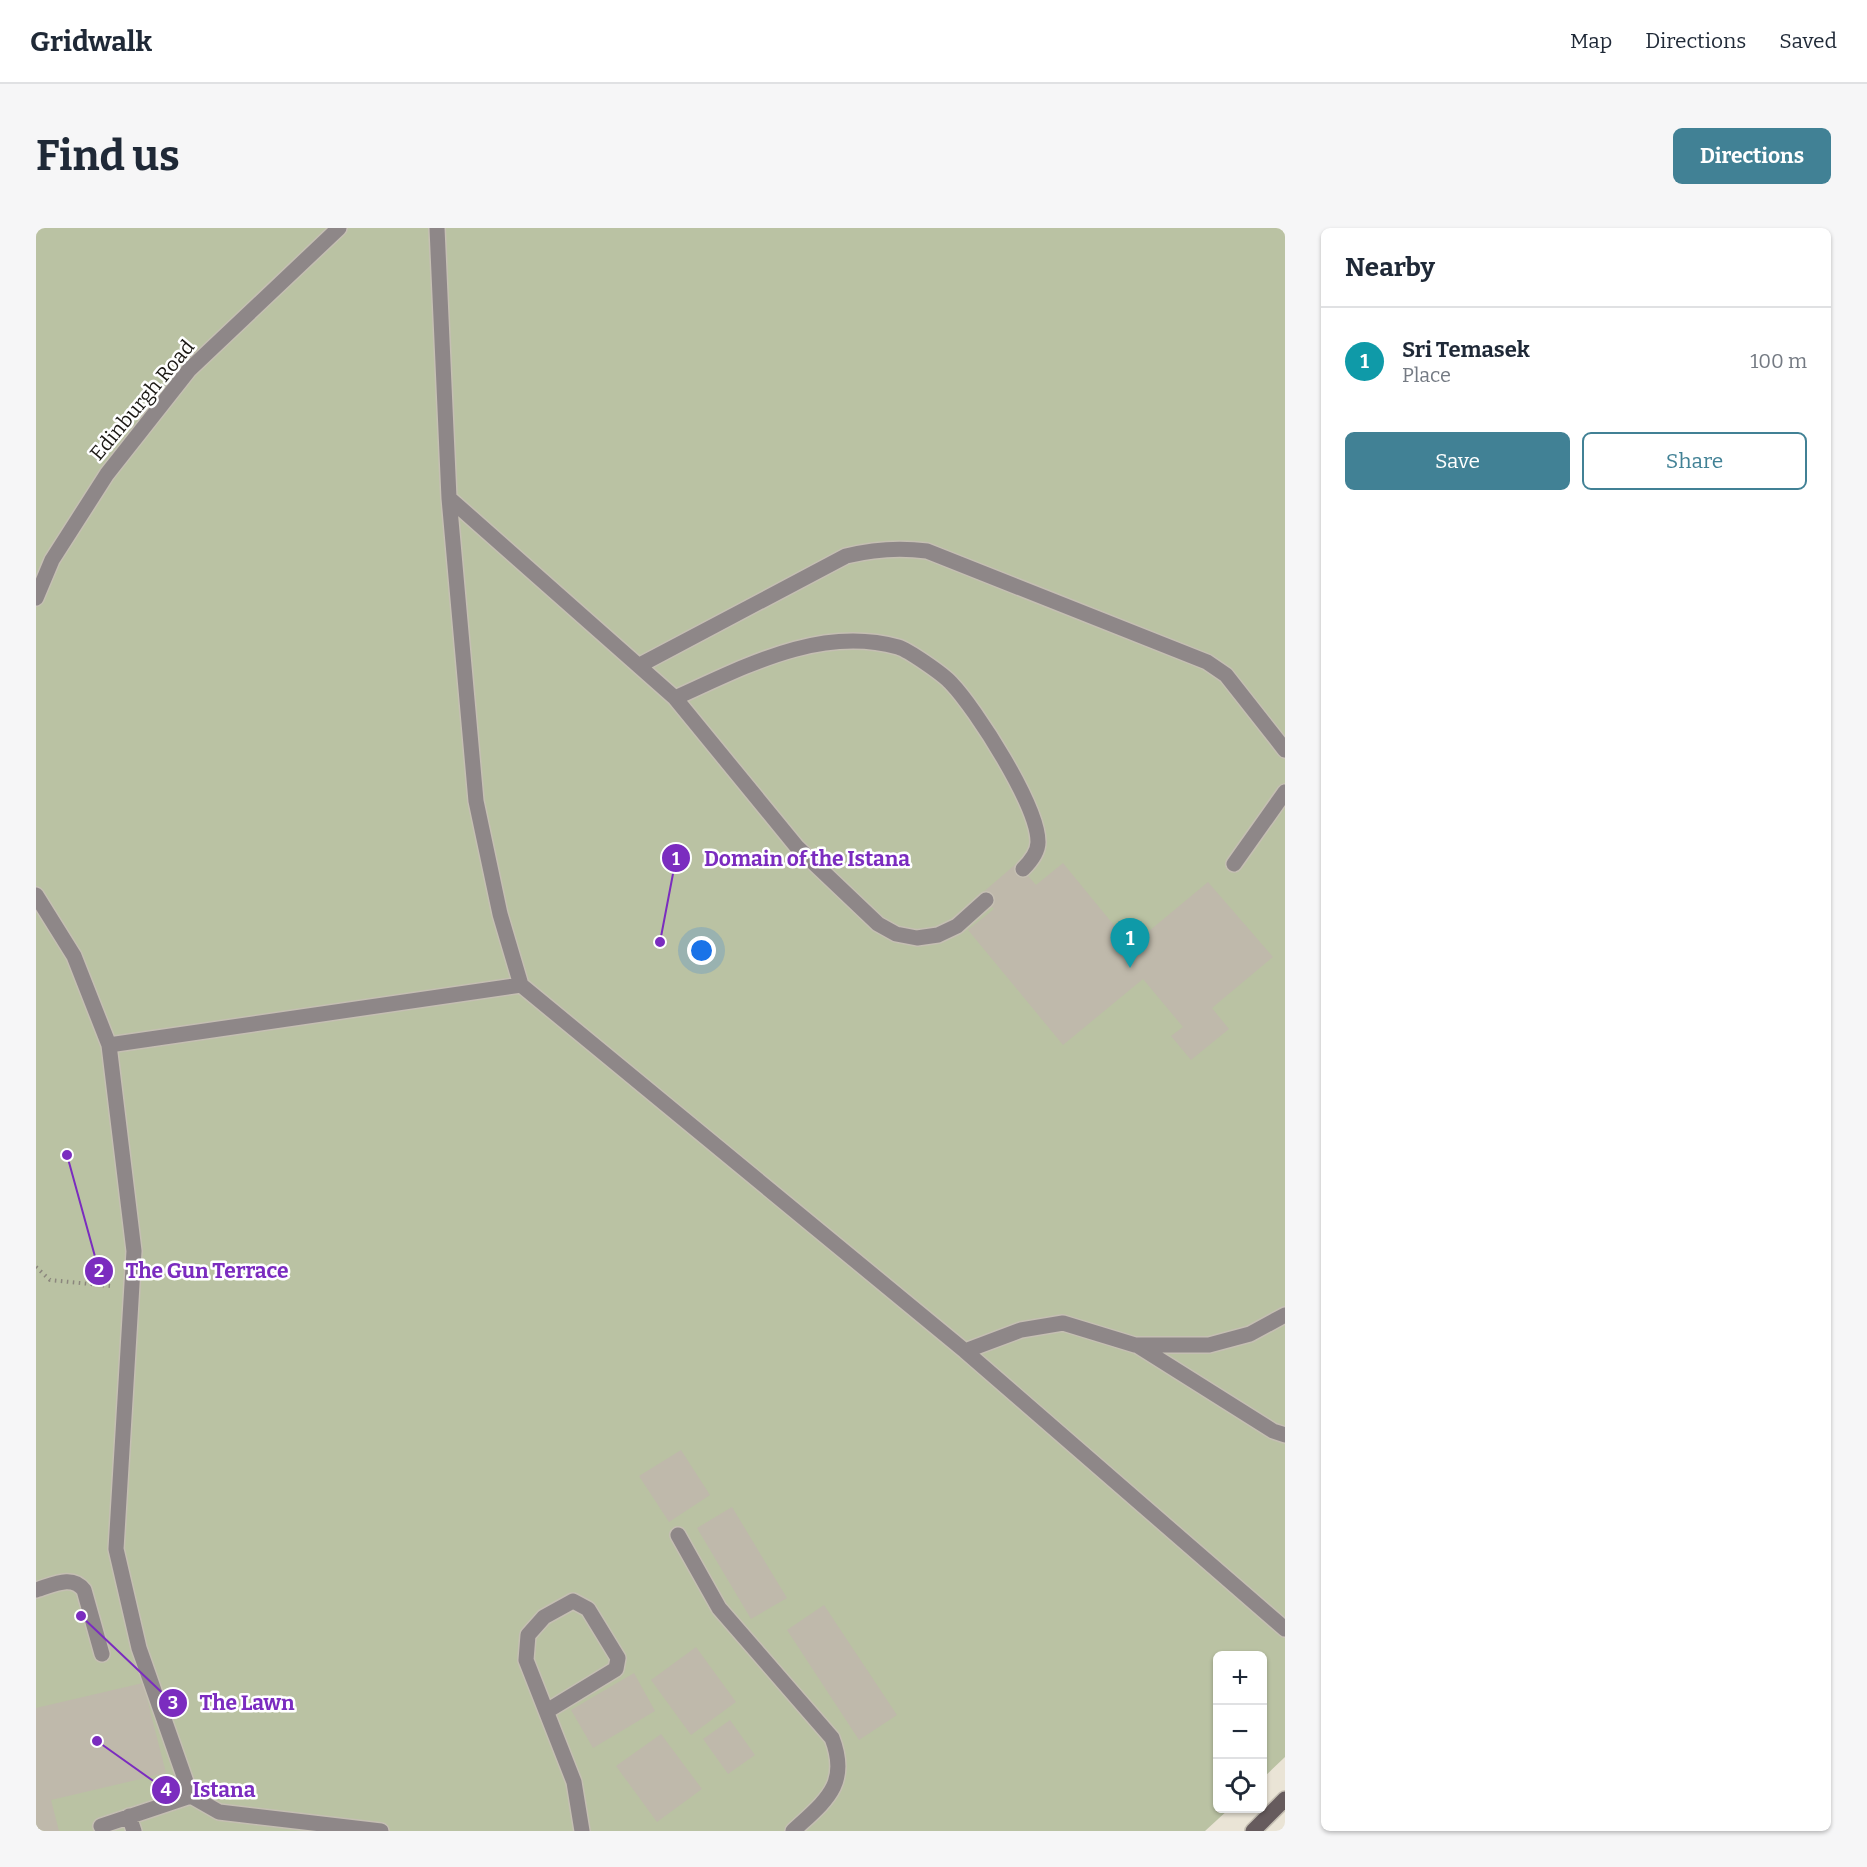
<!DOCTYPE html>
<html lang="en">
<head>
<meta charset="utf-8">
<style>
  body { margin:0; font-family:Bitter,serif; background:#f6f6f7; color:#1f2937 }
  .controls { position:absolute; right:18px; bottom:18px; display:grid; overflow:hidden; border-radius:9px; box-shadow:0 2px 4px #0004 }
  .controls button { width:54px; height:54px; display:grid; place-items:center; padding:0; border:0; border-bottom:2px solid #e0e1e3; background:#fff; color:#1f2937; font:30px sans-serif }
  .you { position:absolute; left:666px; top:723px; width:21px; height:21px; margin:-15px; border:4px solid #fff; border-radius:50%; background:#1a73e8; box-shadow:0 0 0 9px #1a73e833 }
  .badge { display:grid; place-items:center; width:39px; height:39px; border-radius:50%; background:#418195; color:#fff; font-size:20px; font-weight:700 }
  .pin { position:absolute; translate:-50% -50px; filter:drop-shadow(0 2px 3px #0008) }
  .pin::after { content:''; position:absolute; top:32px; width:21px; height:18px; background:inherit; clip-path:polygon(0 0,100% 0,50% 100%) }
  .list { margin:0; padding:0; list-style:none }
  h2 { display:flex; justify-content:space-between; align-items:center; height:78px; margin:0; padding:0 24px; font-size:26px }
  h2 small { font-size:20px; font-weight:400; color:#747a83 }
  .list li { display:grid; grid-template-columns:39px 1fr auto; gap:18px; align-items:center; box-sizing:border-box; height:108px; padding:0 24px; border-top:2px solid #e0e1e3 }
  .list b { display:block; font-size:22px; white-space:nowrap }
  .list p { margin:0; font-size:20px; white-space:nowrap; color:#747a83 }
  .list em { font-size:20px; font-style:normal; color:#747a83 }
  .actions { display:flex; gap:12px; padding:18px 24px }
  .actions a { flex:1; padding:14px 0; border:2px solid #418195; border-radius:9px; text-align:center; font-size:21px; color:#418195 }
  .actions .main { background:#418195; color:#fff }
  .icon { flex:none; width:33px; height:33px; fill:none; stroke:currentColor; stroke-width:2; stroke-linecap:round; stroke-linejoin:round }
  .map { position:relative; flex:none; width:1249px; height:1603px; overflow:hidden; border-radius:9px }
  header { display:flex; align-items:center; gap:36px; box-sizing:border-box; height:84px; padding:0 30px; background:#fff; border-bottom:2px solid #e0e1e3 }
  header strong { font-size:28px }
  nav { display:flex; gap:33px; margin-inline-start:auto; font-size:21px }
  .intro { display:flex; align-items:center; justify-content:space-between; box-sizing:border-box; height:144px; padding:0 36px }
  h1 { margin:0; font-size:42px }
  .button { padding:15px 27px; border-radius:9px; background:#418195; color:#fff; font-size:21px; font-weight:700 }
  main { display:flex; gap:36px; padding:0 36px }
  aside { flex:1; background:#fff; border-radius:9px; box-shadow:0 2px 4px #0004 }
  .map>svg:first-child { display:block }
  .green { fill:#bac2a3 }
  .building { fill:#bfb9ab }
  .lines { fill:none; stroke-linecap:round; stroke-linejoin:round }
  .lane-casing { stroke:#c5bfb3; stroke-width:18 }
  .secondary-casing { stroke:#c5bfb3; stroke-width:18 }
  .path { stroke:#8b867d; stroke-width:4; stroke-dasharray:1.5 4.5; stroke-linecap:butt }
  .lane { stroke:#8e8788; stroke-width:15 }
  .secondary { stroke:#665b5d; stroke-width:15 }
  .labels { text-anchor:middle; stroke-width:5; stroke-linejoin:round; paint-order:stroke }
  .street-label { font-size:20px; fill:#1b1814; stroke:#fff }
  .leader { fill:none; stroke:#7b2cbf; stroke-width:2 }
  .callout-dot { fill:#7b2cbf; stroke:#fff; stroke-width:2 }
  .mark-label { font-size:18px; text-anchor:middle; font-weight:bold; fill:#fff }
  .callout-label { font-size:21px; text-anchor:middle; font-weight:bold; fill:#7b2cbf; stroke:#fff; stroke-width:5; stroke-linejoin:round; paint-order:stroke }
</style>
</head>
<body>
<header>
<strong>Gridwalk</strong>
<nav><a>Map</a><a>Directions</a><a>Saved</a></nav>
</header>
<div class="intro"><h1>Find us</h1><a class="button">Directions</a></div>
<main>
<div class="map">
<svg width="1249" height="1603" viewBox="0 0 1249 1603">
  <rect width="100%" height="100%" fill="#eae4d6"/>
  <path class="green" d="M0 0H1249V1529L1227 1550 1226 1428H1182V1580L1193 1581 1169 1603H0Z"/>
  <path class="building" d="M981 635 1000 657 1027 635 1095 718 1172 654 1237 729 1176 780 1193 801 1155 832 1135 808 1147 799 1107 751 1027 817 932 702 958 681 945 666Z
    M645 1222 674 1267 633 1294 603 1248Z
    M696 1279 751 1370 715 1391 661 1300Z
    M788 1377 861 1487 823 1512 751 1402Z
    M660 1419 700 1474 655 1507 615 1452Z
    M598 1445 619 1483 557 1520 535 1482Z
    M107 1455 130 1545 15 1572 23 1603H0V1480Z
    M694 1492 719 1527 692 1546 667 1511Z
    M625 1506 666 1561 621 1594 580 1538Z"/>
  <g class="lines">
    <defs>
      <path id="lane" d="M401 0 413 270 440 573 464 686 485 757 929 1123 1249 1401
        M413 270 639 470 761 619 842 696 860 706 881 710 902 707 921 698 950 672
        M0 370 16 332 71 246 153 142 303 0
        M604 437 810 328C838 321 862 319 891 323L1171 434 1190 447 1249 522
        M639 470C708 439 784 397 862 419 872 422 907 446 915 455 940 481 1002 578 1002 614 1002 625 994 634 987 641
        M1198 636 1249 564
        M0 667 38 728 73 817 98 1023 80 1321 103 1420 155 1568 183 1584 345 1603
        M73 817 485 757
        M1102 1118 1237 1203 1249 1207
        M929 1123 985 1102 1027 1095 1099 1117H1173L1214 1106 1249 1087
        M642 1307 683 1380 796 1510C814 1557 789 1573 757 1603
        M0 1362C17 1357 36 1346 48 1362L66 1426
        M511 1483 580 1441 582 1430 552 1381 537 1373 508 1389 492 1407 490 1432 538 1554 546 1603
        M93 1588 98 1603
        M65 1598 155 1568"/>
      <path id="secondary" d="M1217 1603 1249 1571"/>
    </defs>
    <use href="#lane" class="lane-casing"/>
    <use href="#secondary" class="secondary-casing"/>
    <path class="path" d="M0 1039 14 1052 74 1058"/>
    <use href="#lane" class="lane"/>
    <use href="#secondary" class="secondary"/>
  </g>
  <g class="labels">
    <g class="street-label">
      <text transform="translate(106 172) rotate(-50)" y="7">Edinburgh Road</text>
    </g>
  </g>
  <path class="leader" d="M624 714L640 630M31 927L63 1043M45 1388L137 1475M61 1513L130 1562"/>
  <g class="callout-dot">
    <circle cx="624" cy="714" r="6"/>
    <circle cx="31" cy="927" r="6"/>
    <circle cx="45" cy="1388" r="6"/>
    <circle cx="61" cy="1513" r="6"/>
    <circle cx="640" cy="630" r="15"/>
    <circle cx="63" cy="1043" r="15"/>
    <circle cx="137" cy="1475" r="15"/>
    <circle cx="130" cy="1562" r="15"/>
  </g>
  <g class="mark-label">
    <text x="640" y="637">1</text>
    <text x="63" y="1049">2</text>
    <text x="137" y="1481">3</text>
    <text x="130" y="1568">4</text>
  </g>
  <g class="callout-label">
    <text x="771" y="638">Domain of the Istana</text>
    <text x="171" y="1050">The Gun Terrace</text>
    <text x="211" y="1482">The Lawn</text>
    <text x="188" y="1569">Istana</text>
  </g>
</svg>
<div class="controls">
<button>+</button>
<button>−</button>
<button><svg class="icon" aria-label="locate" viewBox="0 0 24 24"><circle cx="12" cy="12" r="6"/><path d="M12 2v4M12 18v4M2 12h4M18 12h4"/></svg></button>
</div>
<div class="you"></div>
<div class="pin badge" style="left:1094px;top:740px;background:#0f9aa8">1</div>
</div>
<aside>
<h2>Nearby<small></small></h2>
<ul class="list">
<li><span class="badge" style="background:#0f9aa8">1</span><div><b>Sri Temasek</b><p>Place</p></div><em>100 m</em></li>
</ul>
<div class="actions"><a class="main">Save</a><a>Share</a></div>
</aside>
</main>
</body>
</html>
